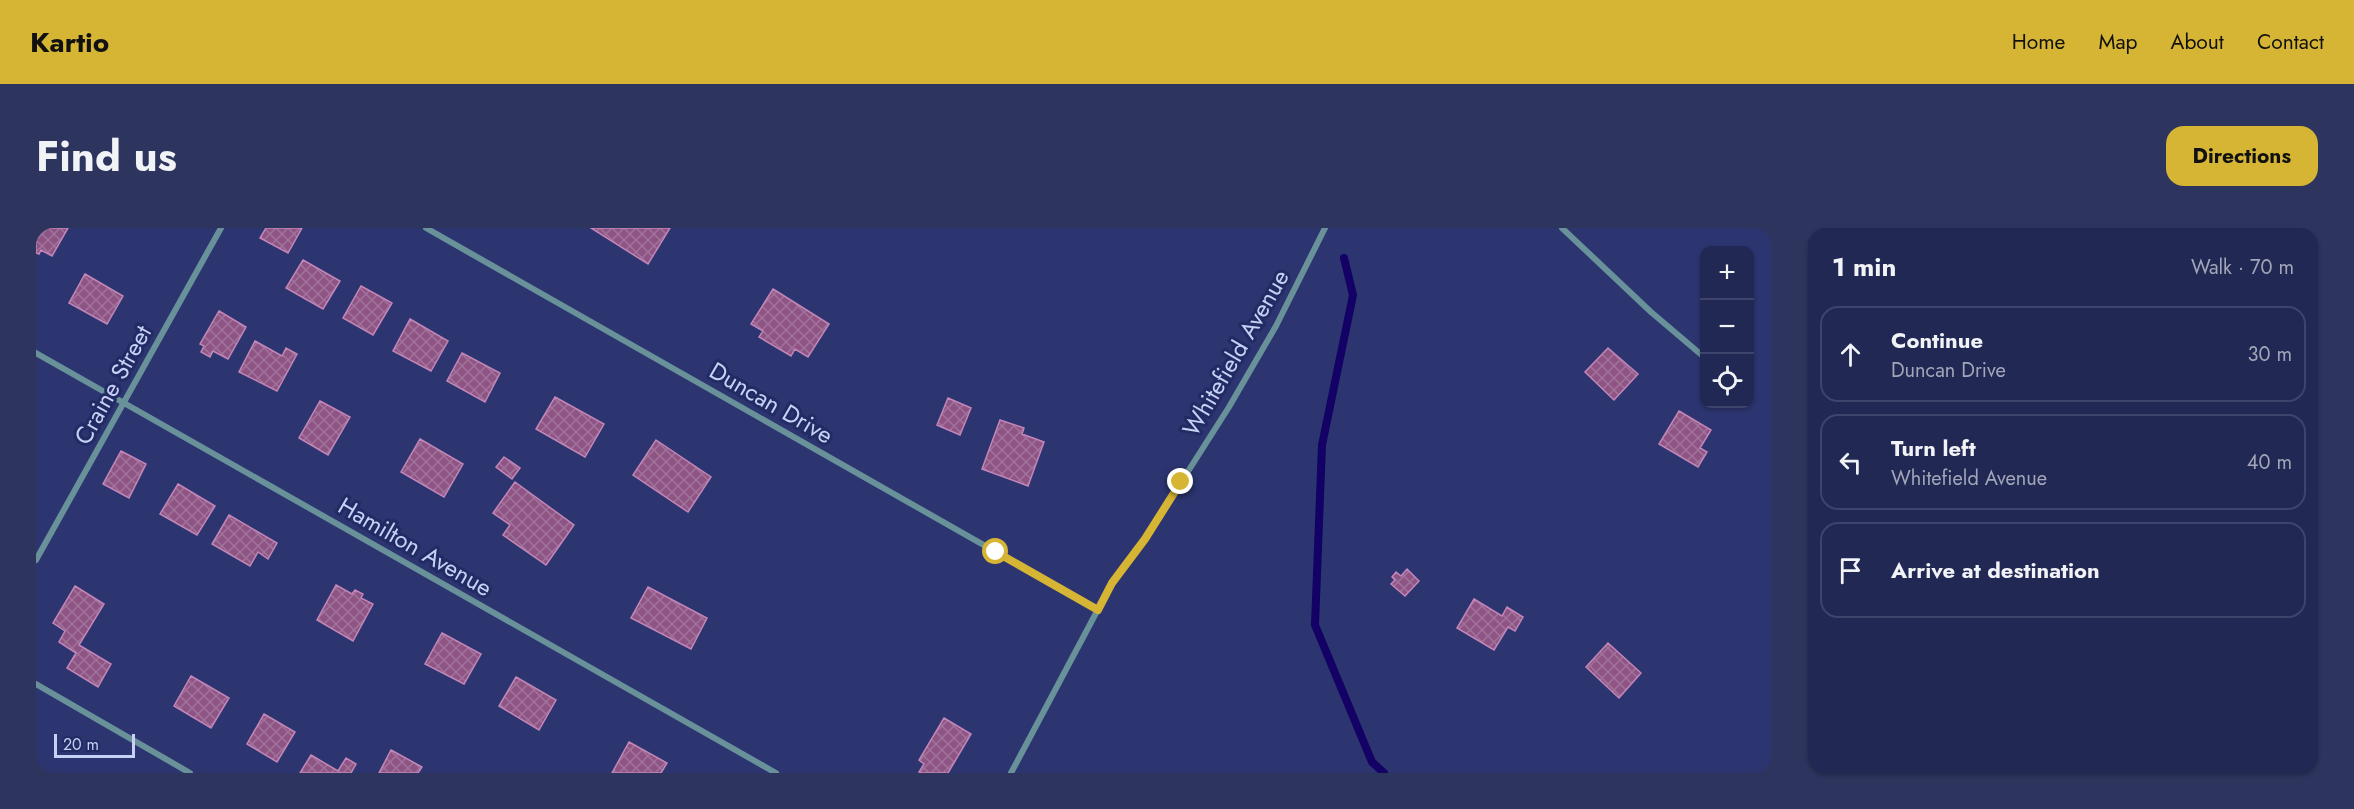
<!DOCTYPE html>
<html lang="en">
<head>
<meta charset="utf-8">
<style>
  body { margin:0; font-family:Jost,sans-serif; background:#2d345e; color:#f1f3f6 }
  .controls { position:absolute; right:18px; top:18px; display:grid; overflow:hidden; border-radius:12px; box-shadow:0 2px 4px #0004 }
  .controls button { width:54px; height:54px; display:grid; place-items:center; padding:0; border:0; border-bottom:2px solid #3e446b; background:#212854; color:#f1f3f6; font:30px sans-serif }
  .scale { position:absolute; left:18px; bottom:15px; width:81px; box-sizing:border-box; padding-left:6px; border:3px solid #c7d1f5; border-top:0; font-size:16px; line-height:21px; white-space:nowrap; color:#c7d1f5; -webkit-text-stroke:4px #232b64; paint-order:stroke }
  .stop { position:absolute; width:18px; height:18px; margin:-14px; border:4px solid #d6b534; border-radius:50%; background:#fff }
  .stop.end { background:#d6b534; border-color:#fff; box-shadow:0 2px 6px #0008 }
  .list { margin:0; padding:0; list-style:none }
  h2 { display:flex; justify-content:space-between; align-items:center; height:78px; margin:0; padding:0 24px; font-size:26px }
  h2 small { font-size:20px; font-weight:400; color:#a2a6b8 }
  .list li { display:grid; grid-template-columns:39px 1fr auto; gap:18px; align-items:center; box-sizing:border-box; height:96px; margin:0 12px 12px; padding:0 12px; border:2px solid #3e446b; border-radius:18px }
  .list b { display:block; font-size:22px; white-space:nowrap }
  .list p { margin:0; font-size:20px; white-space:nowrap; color:#a2a6b8 }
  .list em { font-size:20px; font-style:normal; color:#a2a6b8 }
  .icon { flex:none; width:33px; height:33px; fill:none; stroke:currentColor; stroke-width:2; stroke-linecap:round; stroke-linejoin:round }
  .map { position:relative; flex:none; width:1736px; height:545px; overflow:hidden; border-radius:18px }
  header { display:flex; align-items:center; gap:36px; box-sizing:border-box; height:84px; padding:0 30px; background:#d6b534; color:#111 }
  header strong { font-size:28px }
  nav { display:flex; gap:33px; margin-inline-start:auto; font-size:21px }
  .intro { display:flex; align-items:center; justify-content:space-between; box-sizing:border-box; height:144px; padding:0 36px }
  h1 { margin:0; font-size:42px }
  .button { padding:15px 27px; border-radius:18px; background:#d6b534; color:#111; font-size:21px; font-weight:700 }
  main { display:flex; gap:36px; padding:0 36px }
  aside { flex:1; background:#212854; border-radius:18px; box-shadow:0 2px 4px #0004 }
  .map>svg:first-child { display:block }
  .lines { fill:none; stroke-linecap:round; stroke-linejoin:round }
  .stream { stroke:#130166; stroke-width:8 }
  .building { fill:url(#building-cross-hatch); stroke:#c486b8; stroke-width:1.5 }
  .minor { stroke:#69919a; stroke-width:6 }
  .route { stroke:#d6b534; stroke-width:8 }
  .labels { text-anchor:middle; stroke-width:6; stroke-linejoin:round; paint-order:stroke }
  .street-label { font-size:24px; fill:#c7d1f5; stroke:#232b64 }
</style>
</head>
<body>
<header>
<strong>Kartio</strong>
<nav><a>Home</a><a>Map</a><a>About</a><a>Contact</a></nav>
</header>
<div class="intro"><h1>Find us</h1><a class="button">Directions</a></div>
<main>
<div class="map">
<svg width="1736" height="545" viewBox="0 0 1736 545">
  <defs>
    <pattern id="building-cross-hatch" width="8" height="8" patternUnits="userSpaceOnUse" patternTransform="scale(1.5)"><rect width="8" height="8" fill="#8e5484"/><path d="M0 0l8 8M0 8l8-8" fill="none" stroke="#a1739c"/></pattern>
  </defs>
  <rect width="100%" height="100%" fill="#2c3570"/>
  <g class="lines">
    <path class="stream" d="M1308 30 1317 67 1286 217 1279 397 1336 534 1348 545"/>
  </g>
  <path class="building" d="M0 0H32L16 28 5 22 3 26 0 25Z
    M230 0H266L252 25 224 10Z
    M555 0H634L612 36Z
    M267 32 304 53 287 81 250 60Z
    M49 46 87 68 71 96 33 75Z
    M325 58 356 75 337 107 307 90Z
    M737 61 793 96 772 129 759 121 755 128 723 109 727 103 715 96Z
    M183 83 210 99 192 131 177 123 174 129 165 124 168 118 164 116Z
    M374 91 412 113 395 143 357 123Z
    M219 113 246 128 250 120 261 126 241 163 203 144Z
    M1572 120 1602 146 1578 172 1549 144Z
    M426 125 464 145 449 174 411 153Z
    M519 169 568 196 549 229 500 201Z
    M912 170 935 180 924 207 901 197Z
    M284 173 314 189 292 227 263 210Z
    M1643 183 1675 202 1664 220 1671 224 1662 239 1623 216Z
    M964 192 988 200 986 206 1008 214 992 258 946 241Z
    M384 211 427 236 408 269 365 244Z
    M620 212 675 249 652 284 597 247Z
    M85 223 110 236 93 270 67 256Z
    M468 229 484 240 476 251 460 239Z
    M479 254 538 297 510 337 467 307 474 297 457 285Z
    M142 256 179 278 161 307 124 286Z
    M193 287 241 315 232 331 222 324 214 338 176 316Z
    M1371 341 1383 353 1369 368 1355 356 1359 352 1356 349 1360 344 1365 348Z
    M300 357 316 366 319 362 327 366 325 370 337 376 317 413 281 392Z
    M39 358 68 376 43 417 75 436 62 459 31 440 40 425 23 414 29 403 17 395Z
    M612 359 671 390 655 421 595 390Z
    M1438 371 1466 388 1471 379 1487 389 1479 403 1472 399 1458 422 1421 400Z
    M406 405 445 426 428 456 389 436Z
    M1572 415 1605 445 1583 470 1550 439Z
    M155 448 193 470 175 500 138 478Z
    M480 449 520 472 503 502 463 478Z
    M228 486 259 504 241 534 211 516Z
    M908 490 935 506 912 545H886L883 544 888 536 883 532Z
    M593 514 631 535 625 545H576Z
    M355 522 386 539 382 545H343Z
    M275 527 302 543 310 530 320 536 315 545H264Z"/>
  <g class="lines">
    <path class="minor" d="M390 0 1062 382
      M1526 0 1615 84 1668 129
      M0 125 740 545
      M0 332 185 0
      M0 456 154 545
      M975 545 1076 355 1109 311 1193 179 1240 98 1289 0"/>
  </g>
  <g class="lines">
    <path class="route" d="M960 324 1062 382 1076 355 1109 311 1145 254"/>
  </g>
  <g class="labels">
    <g class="street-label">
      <text transform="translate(1200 125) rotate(-60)" y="8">Whitefield Avenue</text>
      <text transform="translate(77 157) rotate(-61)" y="8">Craine Street</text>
      <text transform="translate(735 175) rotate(30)" y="8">Duncan Drive</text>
      <text transform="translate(379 319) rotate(30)" y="8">Hamilton Avenue</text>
    </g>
  </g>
</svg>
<div class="controls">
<button>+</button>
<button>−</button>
<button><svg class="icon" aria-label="locate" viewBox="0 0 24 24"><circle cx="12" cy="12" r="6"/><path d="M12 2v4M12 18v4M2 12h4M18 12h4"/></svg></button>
</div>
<div class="scale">20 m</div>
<div class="stop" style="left:960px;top:324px"></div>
<div class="stop end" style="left:1145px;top:254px"></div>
</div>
<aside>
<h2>1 min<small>Walk · 70 m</small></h2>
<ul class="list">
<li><svg class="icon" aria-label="ahead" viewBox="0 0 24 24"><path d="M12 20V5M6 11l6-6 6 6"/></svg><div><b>Continue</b><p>Duncan Drive</p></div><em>30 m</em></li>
<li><svg class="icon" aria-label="left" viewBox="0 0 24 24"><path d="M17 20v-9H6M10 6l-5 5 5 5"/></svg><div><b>Turn left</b><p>Whitefield Avenue</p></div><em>40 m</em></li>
<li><svg class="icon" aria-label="arrive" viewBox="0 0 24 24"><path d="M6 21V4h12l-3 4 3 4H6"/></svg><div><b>Arrive at destination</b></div></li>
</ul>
</aside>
</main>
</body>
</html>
